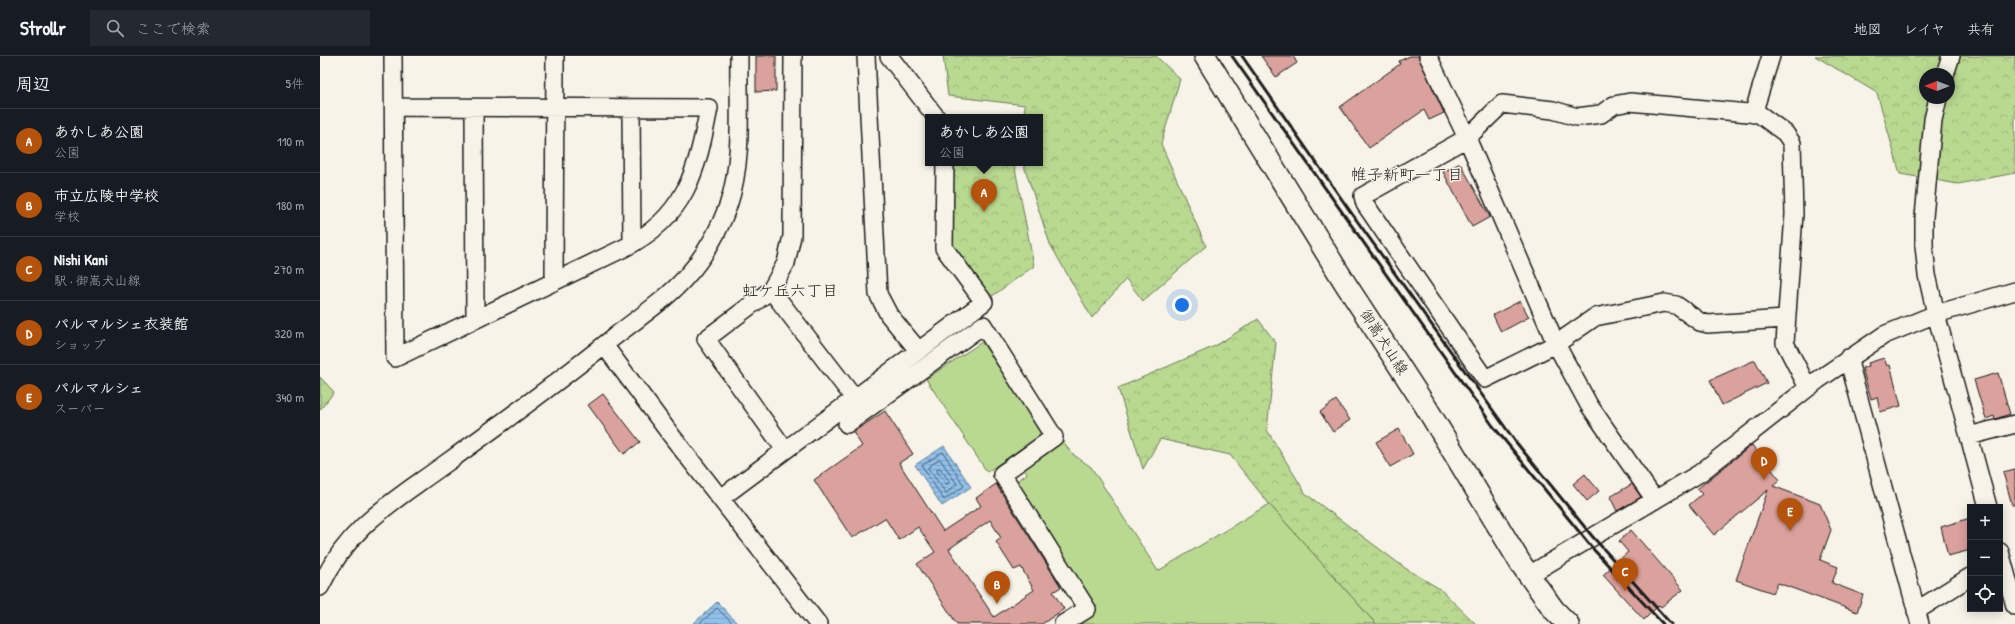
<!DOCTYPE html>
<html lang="ja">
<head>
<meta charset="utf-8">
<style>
  body { margin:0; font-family:"Patrick Hand","Klee One",sans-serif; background:#242831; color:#f1f3f6 }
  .controls { position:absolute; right:12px; bottom:12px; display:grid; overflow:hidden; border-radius:0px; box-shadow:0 2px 10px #0003 }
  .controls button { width:36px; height:36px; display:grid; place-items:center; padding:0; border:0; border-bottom:1px solid #363941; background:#171b24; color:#f1f3f6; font:20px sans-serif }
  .compass { position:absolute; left:1599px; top:12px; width:36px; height:36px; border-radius:50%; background:#171b24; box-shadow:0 2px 10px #0003; rotate:270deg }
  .you { position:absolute; left:862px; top:249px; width:14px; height:14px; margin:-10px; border:3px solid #fff; border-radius:50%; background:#1a73e8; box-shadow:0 0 0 6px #1a73e833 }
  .badge { display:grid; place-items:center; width:26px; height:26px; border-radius:50%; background:#b45309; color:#fff; font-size:13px; font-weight:700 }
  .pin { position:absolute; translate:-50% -33px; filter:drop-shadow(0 1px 2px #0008) }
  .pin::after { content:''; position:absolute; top:21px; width:14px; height:12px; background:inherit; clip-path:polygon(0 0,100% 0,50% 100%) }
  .popup { position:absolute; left:605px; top:58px; width:118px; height:52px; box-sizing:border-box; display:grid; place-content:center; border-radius:0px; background:#171b24; filter:drop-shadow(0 1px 3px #0005); font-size:13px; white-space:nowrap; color:#9ea1a6 }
  .popup b { font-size:15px; color:#f1f3f6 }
  .popup::after { content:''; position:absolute; left:50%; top:100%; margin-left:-8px; border:8px solid transparent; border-top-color:#171b24 }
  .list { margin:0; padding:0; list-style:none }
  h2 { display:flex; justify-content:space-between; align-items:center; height:52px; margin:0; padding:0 16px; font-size:17px }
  h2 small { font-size:13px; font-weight:400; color:#9ea1a6 }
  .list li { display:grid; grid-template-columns:26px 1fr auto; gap:12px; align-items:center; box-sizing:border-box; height:64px; padding:0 16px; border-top:1px solid #363941 }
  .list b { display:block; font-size:15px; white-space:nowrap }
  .list p { margin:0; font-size:13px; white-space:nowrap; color:#9ea1a6 }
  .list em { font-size:13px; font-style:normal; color:#9ea1a6 }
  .icon { flex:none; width:22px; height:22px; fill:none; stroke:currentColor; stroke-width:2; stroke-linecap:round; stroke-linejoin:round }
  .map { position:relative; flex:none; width:1695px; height:568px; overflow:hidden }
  header { display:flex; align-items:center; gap:24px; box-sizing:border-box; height:56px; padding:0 20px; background:#171b24; border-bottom:1px solid #363941 }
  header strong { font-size:19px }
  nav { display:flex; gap:22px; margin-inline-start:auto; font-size:14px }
  .search { width:280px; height:36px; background:#242831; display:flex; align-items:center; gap:10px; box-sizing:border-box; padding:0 14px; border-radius:0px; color:#9ea1a6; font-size:15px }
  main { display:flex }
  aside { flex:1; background:#171b24 }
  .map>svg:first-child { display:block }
  .forest { fill:url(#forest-crowns); stroke:#6a7a56; fill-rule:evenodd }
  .pitch { fill:#b9d890; stroke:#6a7a56 }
  .water { fill:url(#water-rules); stroke:#627f98 }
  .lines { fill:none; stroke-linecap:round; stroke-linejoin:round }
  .shore { stroke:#4a5e6f; stroke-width:1 }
  .building { fill:#dba19c; stroke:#1c1c1c; fill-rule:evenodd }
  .minor-casing { stroke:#1c1c1c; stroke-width:20 }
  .major-casing { stroke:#1c1c1c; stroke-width:24 }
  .minor { stroke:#f7f3e8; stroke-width:17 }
  .major { stroke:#f7f3e8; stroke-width:21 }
  .rail { stroke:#1c1c1c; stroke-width:3 }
  .labels { text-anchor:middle; stroke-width:3; stroke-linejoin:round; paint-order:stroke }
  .street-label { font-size:15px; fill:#1c1c1c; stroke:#f7f3e8 }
  .neighbourhood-label { font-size:16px; fill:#1c1c1c; stroke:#f7f3e8 }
</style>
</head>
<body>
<header>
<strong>Strollr</strong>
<div class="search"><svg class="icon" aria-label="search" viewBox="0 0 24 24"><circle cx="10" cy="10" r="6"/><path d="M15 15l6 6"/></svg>ここで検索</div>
<nav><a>地図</a><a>レイヤ</a><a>共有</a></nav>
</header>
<main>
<aside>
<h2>周辺<small>5件</small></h2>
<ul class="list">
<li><span class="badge">A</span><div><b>あかしあ公園</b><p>公園</p></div><em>110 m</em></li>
<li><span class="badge">B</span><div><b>市立広陵中学校</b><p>学校</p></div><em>180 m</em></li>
<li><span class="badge">C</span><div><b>Nishi Kani</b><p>駅 · 御嵩犬山線</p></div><em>270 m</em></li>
<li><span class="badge">D</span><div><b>パルマルシェ衣装館</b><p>ショップ</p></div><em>320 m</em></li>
<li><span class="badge">E</span><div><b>パルマルシェ</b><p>スーパー</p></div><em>340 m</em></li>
</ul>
</aside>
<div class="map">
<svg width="1695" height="568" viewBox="0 0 1695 568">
  <defs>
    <pattern id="forest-crowns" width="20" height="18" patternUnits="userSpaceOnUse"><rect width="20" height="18" fill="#b9d890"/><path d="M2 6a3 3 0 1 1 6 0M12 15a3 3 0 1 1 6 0" fill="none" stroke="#9eb97c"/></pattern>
    <pattern id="water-rules" width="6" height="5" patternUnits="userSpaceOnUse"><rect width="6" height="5" fill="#90c1eb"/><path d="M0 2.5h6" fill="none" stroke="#7ca5c9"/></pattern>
  </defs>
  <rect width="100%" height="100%" fill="#f7f3e8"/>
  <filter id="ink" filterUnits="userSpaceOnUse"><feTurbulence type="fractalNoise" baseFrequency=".025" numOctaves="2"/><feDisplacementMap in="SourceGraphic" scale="8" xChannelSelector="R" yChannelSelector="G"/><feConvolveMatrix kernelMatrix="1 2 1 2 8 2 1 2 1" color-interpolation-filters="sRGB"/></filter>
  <g filter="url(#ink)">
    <path class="forest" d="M623 0H836L860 23 841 88 886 190 823 245 806 223 772 262 730 188 703 107H720V61H704L705 49 628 40Z
      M1495 0H1695V117L1638 128 1580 118 1557 37ZM1605 18H1629V42H1605Z
      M625 107H694L714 210 664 246 624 192Z
      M938 263 956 287 947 374 986 438 1085 512 1120 533 1156 568H1056L949 448 910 399 840 383 823 413 798 332 895 290Z
      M0 321 14 336 0 354Z"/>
    <path class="pitch" d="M662 286 723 378 667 416 606 323Z
      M742 383 751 397 771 411 838 515 949 448 1056 568H756L775 555 694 427 707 418 702 410Z"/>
    <path class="water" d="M624 390 651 431 622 450 595 409Z
      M397 546 418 568H373Z"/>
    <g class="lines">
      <path class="shore" d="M623 396 644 430 624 444 602 410Z
        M620 403 637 428 626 437 608 412Z
        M618 412H620L629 425 628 428H626L617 415Z
        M379 568 397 552 413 568"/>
    </g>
    <path class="building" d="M436 0H456V35L436 36Z
      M941 0H973L977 7 956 21Z
      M1090 0H1098L1124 57 1109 64 1104 54 1049 92 1020 51 1080 8 1079 5Z
      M1140 107 1170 161 1152 171 1123 116Z
      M1200 245 1209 261 1181 276 1173 259Z
      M1564 302 1567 310 1570 309 1581 350 1560 356 1557 341 1551 343 1542 312 1549 310 1548 307Z
      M1435 304 1447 327 1402 349 1390 324Z
      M1678 317 1690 358 1675 363 1674 360 1666 363 1654 324Z
      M283 338 320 386 304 398 268 349Z
      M1016 344 1030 364 1013 376 1000 356Z
      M565 355 593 398 579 407 623 475 661 450 656 442 676 428 741 531 733 536 744 553 722 568H637L597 508 615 496 598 471 579 484 565 462 532 482 494 424 542 390 533 376ZM670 464 681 482 676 486 694 514 701 511 714 534 674 561 629 493Z
      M1079 373 1093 398 1070 411 1056 386Z
      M1432 389 1460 424 1453 430 1500 448 1511 474 1500 504 1518 511 1512 527 1543 539 1537 556 1458 527 1453 537 1416 524 1448 434 1394 479 1369 449 1382 438 1377 433Z
      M1695 413V449H1692L1683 416Z
      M1265 418 1279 435 1267 445 1253 428Z
      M1312 428 1321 441 1297 455 1290 441Z
      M1650 462V490L1647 495 1628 500 1621 471Z
      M1311 474 1363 534 1341 551 1339 549 1324 564 1283 519 1308 496 1299 485Z"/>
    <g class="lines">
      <defs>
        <path id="minor" d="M73 0 75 302 304 192C366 161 377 115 389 52L74 51
          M546 0 558 238 569 259 598 294
          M569 0 616 61
          M1108 0 1147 82 1236 288 1269 349 1335 444
          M1625 18 1631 0
          M1618 42 1613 64 1604 161V189L1607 219 1616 258 1668 451
          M154 52 155 262
          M311 52 312 188
          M1433 58 1451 0
          M234 226 235 0
          M451 234 534 342
          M1466 263 1388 268 1380 266 1356 249 1344 247 1275 261 1236 288 1165 323 1045 148 1043 140 1147 82 1182 48 1233 54 1257 61 1281 58 1294 49 1310 46 1439 58 1465 77 1472 87 1474 158 1465 287 1488 332
          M284 289 351 379 498 568
          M1528 302 1600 568
          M527 368 663 269 734 381 682 418 767 553 743 568
          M1649 380 1695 368
          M465 394 386 283 451 234 466 207 472 180 473 0
          M401 442 664 246 624 192 625 107
          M1680 496 1695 550
          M1209 519 1380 417 1498 324 1564 279 1616 258 1695 235
          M0 531C28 472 68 449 118 413 178 370 237 327 294 281 318 262 346 244 366 221 385 200 398 177 408 150 424 103 418 49 419 0
          M1596 555 1650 521"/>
        <path id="major" d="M885 0 1025 227 1106 351 1201 508 1234 554 1248 568"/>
      </defs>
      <use href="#minor" class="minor-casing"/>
      <use href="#major" class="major-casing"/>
      <use href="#minor" class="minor"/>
      <use href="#major" class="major"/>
      <path class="rail" d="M912 0 1173 370 1274 494 1343 568
        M922 0 1030 155 1195 385 1272 480 1351 568"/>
    </g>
  </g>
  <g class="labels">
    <g class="street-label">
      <text transform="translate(1064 286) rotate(57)" y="5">御嵩犬山線</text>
    </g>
    <g class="neighbourhood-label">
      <text x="1087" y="124">帷子新町一丁目</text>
      <text x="470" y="240">虹ケ丘六丁目</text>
    </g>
  </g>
</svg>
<div class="controls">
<button>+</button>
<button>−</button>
<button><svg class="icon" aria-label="locate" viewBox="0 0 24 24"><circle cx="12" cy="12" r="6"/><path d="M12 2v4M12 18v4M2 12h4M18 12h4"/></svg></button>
</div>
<svg class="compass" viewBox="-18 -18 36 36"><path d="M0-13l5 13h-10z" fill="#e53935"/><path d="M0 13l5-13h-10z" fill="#9ea1a6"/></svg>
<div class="you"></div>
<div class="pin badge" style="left:664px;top:156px">A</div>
<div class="popup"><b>あかしあ公園</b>公園</div>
<div class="pin badge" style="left:677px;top:548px">B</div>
<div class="pin badge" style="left:1305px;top:535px">C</div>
<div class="pin badge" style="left:1444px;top:424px">D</div>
<div class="pin badge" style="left:1470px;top:475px">E</div>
</div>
</main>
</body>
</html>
